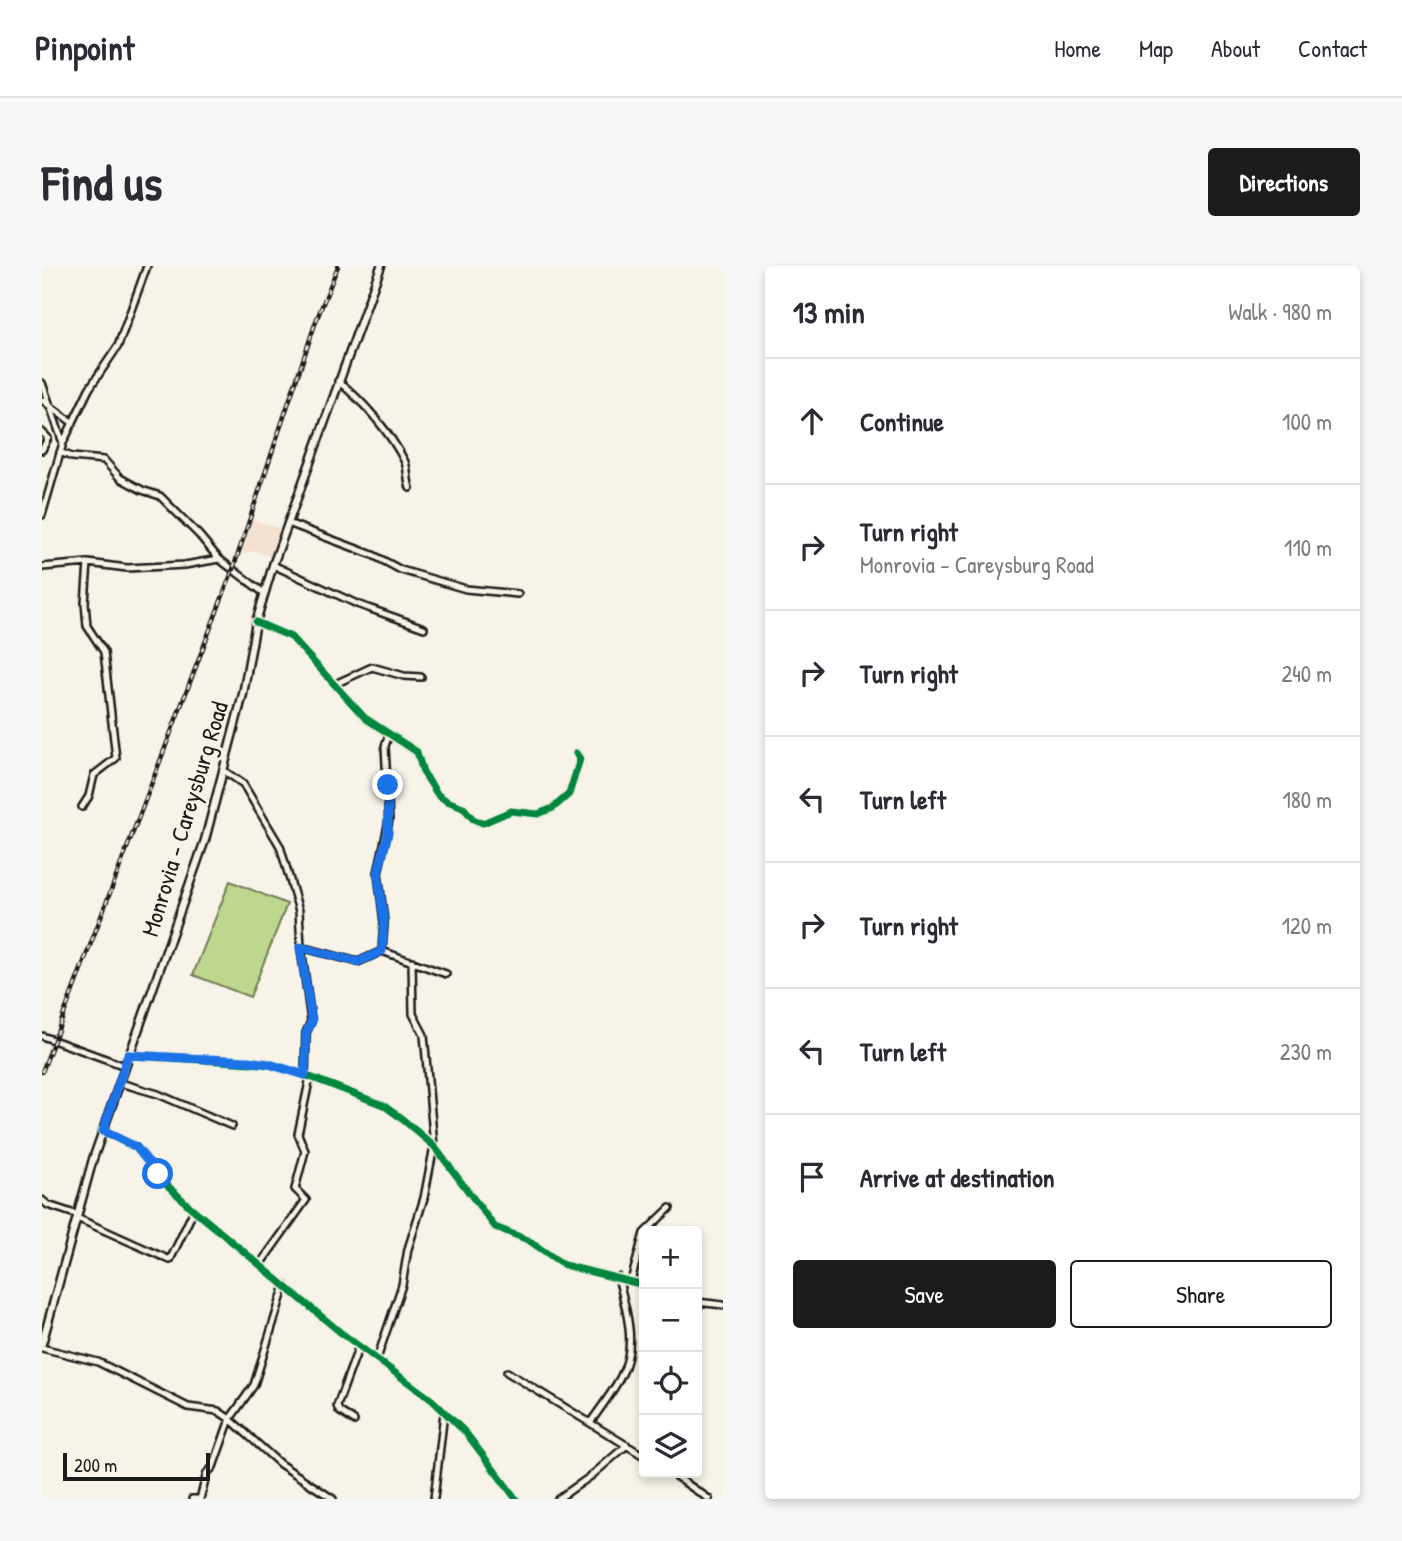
<!DOCTYPE html>
<html lang="en">
<head>
<meta charset="utf-8">
<style>
  body { margin:0; font-family:"Patrick Hand",sans-serif; background:#f7f7f7; color:#2b2b33 }
  .controls { position:absolute; right:21px; bottom:21px; display:grid; overflow:hidden; border-radius:7px; box-shadow:0 4px 10px #0003 }
  .controls button { width:63px; height:63px; display:grid; place-items:center; padding:0; border:0; border-bottom:2px solid #e1e1e2; background:#fff; color:#2b2b33; font:35px sans-serif }
  .scale { position:absolute; left:21px; bottom:18px; width:147px; box-sizing:border-box; padding-left:7px; border:4px solid #1c1c1c; border-top:0; font-size:19px; line-height:24px; white-space:nowrap; color:#1c1c1c; -webkit-text-stroke:5px #f7f3e8; paint-order:stroke }
  .stop { position:absolute; width:21px; height:21px; margin:-16px; border:5px solid #1a73e8; border-radius:50%; background:#fff }
  .stop.end { background:#1a73e8; border-color:#fff; box-shadow:0 2px 7px #0008 }
  .list { margin:0; padding:0; list-style:none }
  h2 { display:flex; justify-content:space-between; align-items:center; height:91px; margin:0; padding:0 28px; font-size:30px }
  h2 small { font-size:23px; font-weight:400; color:#7c7c81 }
  .list li { display:grid; grid-template-columns:46px 1fr auto; gap:21px; align-items:center; box-sizing:border-box; height:126px; padding:0 28px; border-top:2px solid #e1e1e2 }
  .list b { display:block; font-size:26px; white-space:nowrap }
  .list p { margin:0; font-size:23px; white-space:nowrap; color:#7c7c81 }
  .list em { font-size:23px; font-style:normal; color:#7c7c81 }
  .actions { display:flex; gap:14px; padding:21px 28px }
  .actions a { flex:1; padding:16px 0; border:2px solid #1c1c1c; border-radius:7px; text-align:center; font-size:24px; color:#1c1c1c }
  .actions .main { background:#1c1c1c; color:#fff }
  .icon { flex:none; width:38px; height:38px; fill:none; stroke:currentColor; stroke-width:2; stroke-linecap:round; stroke-linejoin:round }
  .map { position:relative; flex:none; width:681px; height:1233px; overflow:hidden; border-radius:7px }
  header { display:flex; align-items:center; gap:42px; box-sizing:border-box; height:98px; padding:0 35px; background:#fff; border-bottom:2px solid #e1e1e2 }
  header strong { font-size:33px }
  nav { display:flex; gap:38px; margin-inline-start:auto; font-size:24px }
  .intro { display:flex; align-items:center; justify-content:space-between; box-sizing:border-box; height:168px; padding:0 42px }
  h1 { margin:0; font-size:49px }
  .button { padding:18px 32px; border-radius:7px; background:#1c1c1c; color:#fff; font-size:24px; font-weight:700 }
  main { display:flex; gap:42px; padding:0 42px }
  aside { flex:1; background:#fff; border-radius:7px; box-shadow:0 4px 10px #0003 }
  .map>svg:first-child { display:block }
  .built { fill:#f4e2d1 }
  .green { fill:#bed78e; stroke:#6d7a55; stroke-width:2 }
  .lines { fill:none; stroke-linecap:round; stroke-linejoin:round }
  .minor-casing { stroke:#1c1c1c; stroke-width:10 }
  .major-casing { stroke:#1c1c1c; stroke-width:11 }
  .minor { stroke:#f7f3e8; stroke-width:5 }
  .major { stroke:#f7f3e8; stroke-width:6 }
  .rail-casing { stroke:#1c1c1c; stroke-width:4.5 }
  .rail { stroke:#f7f3e8; stroke-width:2; stroke-dasharray:5; stroke-linecap:butt }
  .cycleway-casing { stroke:#f7f3e8; stroke-width:11 }
  .cycleway { stroke:#00873e; stroke-width:7 }
  .route { stroke:#1a73e8; stroke-width:9 }
  .labels { text-anchor:middle; stroke-width:6; stroke-linejoin:round; paint-order:stroke }
  .street-label { font-size:24px; fill:#1c1c1c; stroke:#f7f3e8 }
</style>
</head>
<body>
<header>
<strong>Pinpoint</strong>
<nav><a>Home</a><a>Map</a><a>About</a><a>Contact</a></nav>
</header>
<div class="intro"><h1>Find us</h1><a class="button">Directions</a></div>
<main>
<div class="map">
<svg width="681" height="1233" viewBox="0 0 681 1233">
  <rect width="100%" height="100%" fill="#f7f3e8"/>
  <filter id="ink" filterUnits="userSpaceOnUse"><feTurbulence type="fractalNoise" baseFrequency=".0143" numOctaves="2"/><feDisplacementMap in="SourceGraphic" scale="14" xChannelSelector="R" yChannelSelector="G"/><feConvolveMatrix kernelMatrix="1 2 1 2 8 2 1 2 1" color-interpolation-filters="sRGB"/></filter>
  <g filter="url(#ink)">
    <path class="built" d="M207 252 240 263 229 291 213 285 200 288 197 291 193 290Z"/>
    <path class="green" d="M188 615 245 638 208 731 151 709Z"/>
    <g class="lines">
      <defs>
        <path id="minor" d="M296 115C321 135 348 166 363 196 366 204 365 214 368 222
          M0 117 21 177
          M0 134 31 157
          M0 166 6 172 0 184
          M18 186 30 191 62 194 78 212 100 224 118 230 157 269 177 293
          M0 249 21 177 47 123 76 80 105 0
          M246 257 331 289 359 304 424 323 476 328
          M231 299 315 338 382 362
          M0 301 46 297 85 302 143 299 177 293 222 327
          M214 356 249 371 323 452 375 486 381 506 396 529 405 535 421 541 431 553 441 557 469 545 496 548 511 542 527 528 538 493 534 487
          M293 418 330 401 362 410 379 411
          M347 468 343 480 347 554 336 607 342 656 340 685 404 708
          M181 504 201 518 238 580 257 645 259 681 269 755 264 767 263 809
          M40 541 47 530 52 509 74 492 62 386 45 360 43 337 46 297
          M259 681 316 696 340 685
          M0 770 83 800
          M86 789 227 798 263 809 341 839 359 852 392 880 453 961 486 974 522 999 602 1019
          M78 817 116 828 190 860
          M61 865 94 881 125 919 146 939 298 1066 390 1134 424 1167 474 1233
          M0 934 6 939 36 949
          M35 952 128 994 152 944
          M604 965 628 942
          M219 997 264 934 253 923 263 885 256 868 268 811
          M589 1015 602 967
          M655 1036 681 1039
          M0 1082 56 1096 146 1141 176 1145 188 1153 238 1198 291 1233
          M335 1093 360 1019 366 983 382 932 392 880 382 769 371 748 370 695
          M465 1106 602 1190
          M312 1155 297 1145 295 1140 317 1080
          M548 1157C559 1141 571 1126 579 1110 596 1079 584 1043 576 1011
          M629 1207 667 1233
          M150 1233H155
          M158 1233 165 1207 171 1201 188 1153 212 1119 243 1019
          M392 1233 402 1147
          M516 1233 549 1210 585 1179"/>
        <path id="major" d="M0 1078 51 893 163 574 201 428 214 356 231 299 339 0"/>
      </defs>
      <use href="#minor" class="minor-casing"/>
      <use href="#major" class="major-casing"/>
      <use href="#minor" class="minor"/>
      <use href="#major" class="major"/>
      <defs>
        <path id="rail" d="M0 806 191 303 274 55 296 0"/>
      </defs>
      <use href="#rail" class="rail-casing"/>
      <use href="#rail" class="rail"/>
      <defs>
        <path id="cycleway" d="M214 356 249 371 323 452 375 486 381 506 396 529 405 535 421 541 431 553 441 557 469 545 496 548 511 542 527 528 538 493 534 487
          M86 789 227 798 263 809 341 839 359 852 392 880 453 961 486 974 522 999 602 1019
          M61 865 94 881 125 919 146 939 298 1066 390 1134 424 1167 474 1233"/>
      </defs>
      <use href="#cycleway" class="cycleway-casing"/>
      <use href="#cycleway" class="cycleway"/>
    </g>
  </g>
  <g class="lines" filter="url(#ink)">
    <path class="route" d="M116 908 94 881 61 865 86 789 206 795 227 798 263 809 264 767 270 755 258 681 316 696 340 685 342 656 336 607 346 567V519"/>
  </g>
  <g class="labels">
    <g class="street-label">
      <text transform="translate(143 553) rotate(-73)" y="8">Monrovia - Careysburg Road</text>
    </g>
  </g>
</svg>
<div class="controls">
<button>+</button>
<button>−</button>
<button><svg class="icon" aria-label="locate" viewBox="0 0 24 24"><circle cx="12" cy="12" r="6"/><path d="M12 2v4M12 18v4M2 12h4M18 12h4"/></svg></button>
<button><svg class="icon" aria-label="layers" viewBox="0 0 24 24"><path d="M12 4l9 5-9 5-9-5zM3 14l9 5 9-5"/></svg></button>
</div>
<div class="scale">200 m</div>
<div class="stop" style="left:116px;top:908px"></div>
<div class="stop end" style="left:346px;top:519px"></div>
</div>
<aside>
<h2>13 min<small>Walk · 980 m</small></h2>
<ul class="list">
<li><svg class="icon" aria-label="ahead" viewBox="0 0 24 24"><path d="M12 20V5M6 11l6-6 6 6"/></svg><div><b>Continue</b></div><em>100 m</em></li>
<li><svg class="icon" aria-label="right" viewBox="0 0 24 24"><path d="M7 20v-9h11M14 6l5 5-5 5"/></svg><div><b>Turn right</b><p>Monrovia - Careysburg Road</p></div><em>110 m</em></li>
<li><svg class="icon" aria-label="right" viewBox="0 0 24 24"><path d="M7 20v-9h11M14 6l5 5-5 5"/></svg><div><b>Turn right</b></div><em>240 m</em></li>
<li><svg class="icon" aria-label="left" viewBox="0 0 24 24"><path d="M17 20v-9H6M10 6l-5 5 5 5"/></svg><div><b>Turn left</b></div><em>180 m</em></li>
<li><svg class="icon" aria-label="right" viewBox="0 0 24 24"><path d="M7 20v-9h11M14 6l5 5-5 5"/></svg><div><b>Turn right</b></div><em>120 m</em></li>
<li><svg class="icon" aria-label="left" viewBox="0 0 24 24"><path d="M17 20v-9H6M10 6l-5 5 5 5"/></svg><div><b>Turn left</b></div><em>230 m</em></li>
<li><svg class="icon" aria-label="arrive" viewBox="0 0 24 24"><path d="M6 21V4h12l-3 4 3 4H6"/></svg><div><b>Arrive at destination</b></div></li>
</ul>
<div class="actions"><a class="main">Save</a><a>Share</a></div>
</aside>
</main>
</body>
</html>
